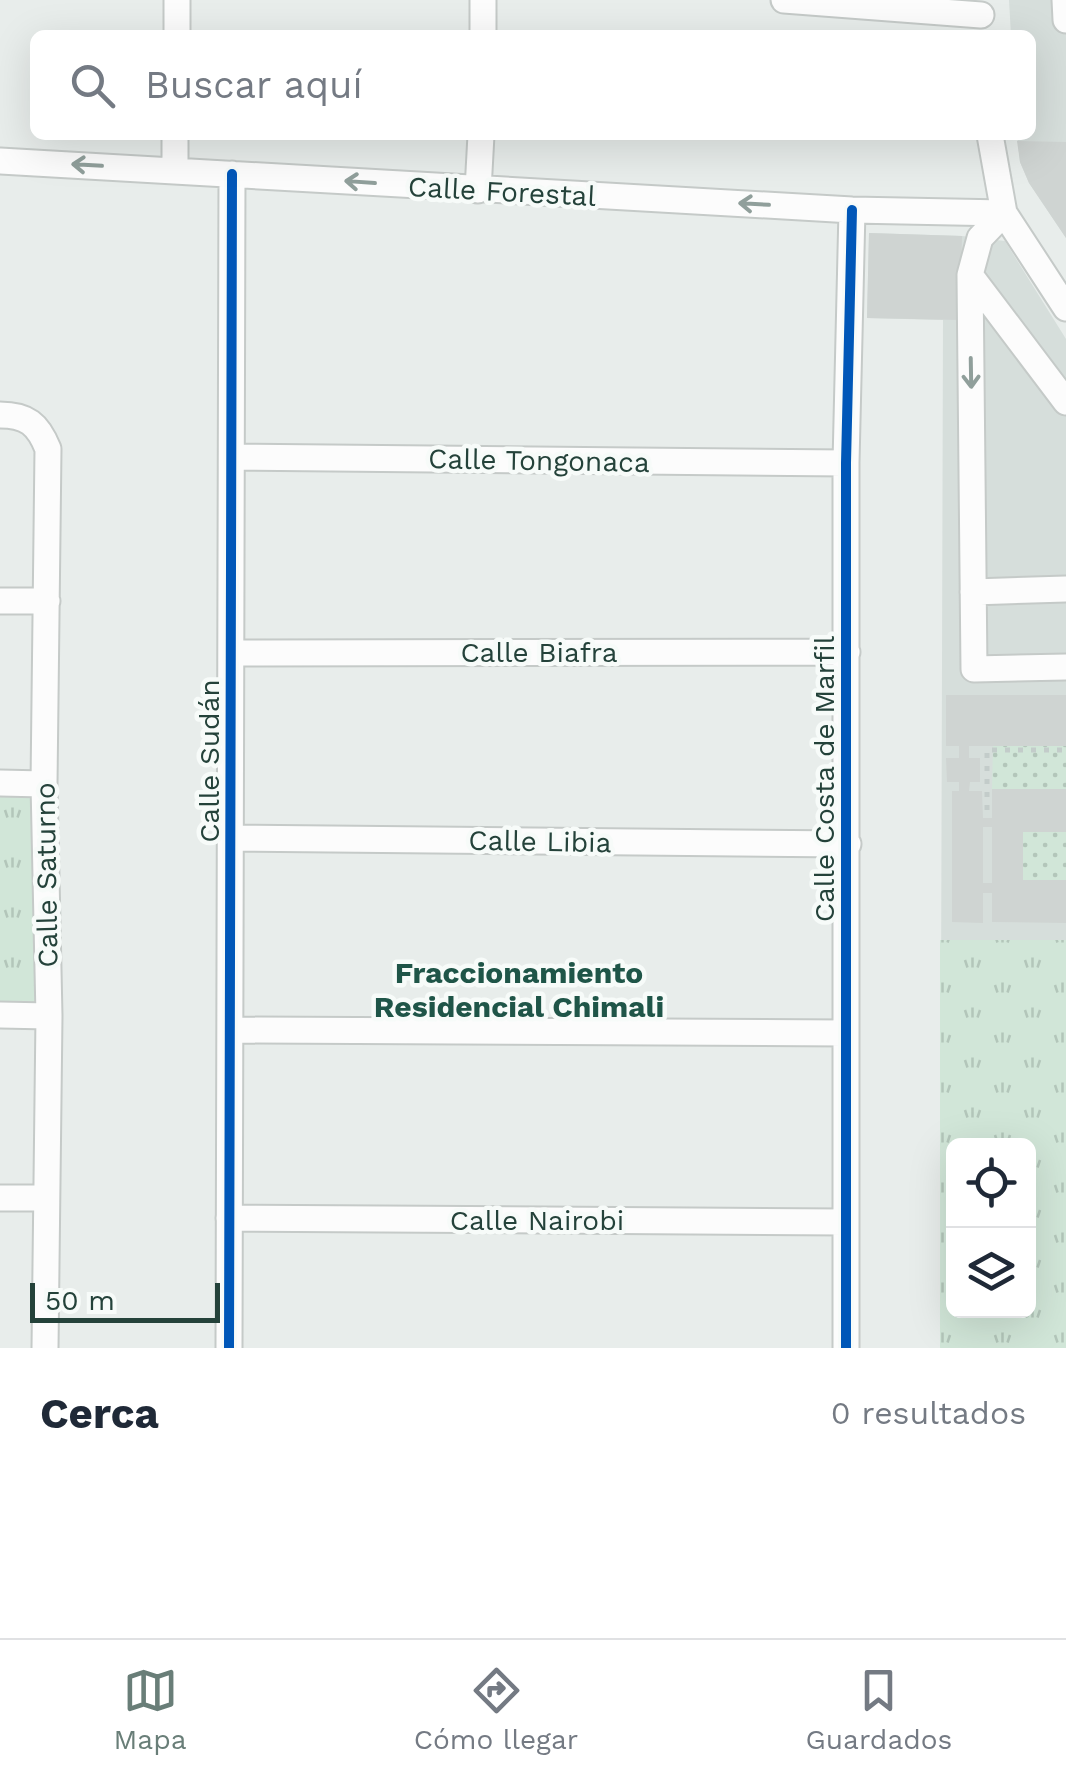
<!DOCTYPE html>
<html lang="es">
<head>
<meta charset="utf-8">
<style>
  body { margin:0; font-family:"Work Sans",sans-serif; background:#f2f2f3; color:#1f2937 }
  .controls { position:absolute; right:30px; bottom:30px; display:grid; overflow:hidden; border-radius:15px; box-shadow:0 10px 40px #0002 }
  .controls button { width:90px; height:90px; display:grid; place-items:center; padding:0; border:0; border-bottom:2px solid #e0e1e3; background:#fff; color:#1f2937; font:50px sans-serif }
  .scale { position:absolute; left:30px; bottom:25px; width:190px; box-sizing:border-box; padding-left:10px; border:5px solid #24423a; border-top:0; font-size:28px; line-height:35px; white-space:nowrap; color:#24423a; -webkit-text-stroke:8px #f7fbf9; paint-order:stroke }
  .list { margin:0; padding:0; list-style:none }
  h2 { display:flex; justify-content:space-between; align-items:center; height:130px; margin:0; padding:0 40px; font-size:42px }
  h2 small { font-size:32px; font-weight:400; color:#747a83 }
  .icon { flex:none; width:55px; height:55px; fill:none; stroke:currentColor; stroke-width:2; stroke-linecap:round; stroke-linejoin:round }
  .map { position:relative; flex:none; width:1066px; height:1348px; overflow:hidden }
  .search { position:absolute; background:#fff; box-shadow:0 10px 40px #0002; left:30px; right:30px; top:30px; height:110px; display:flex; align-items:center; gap:25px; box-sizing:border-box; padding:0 35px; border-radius:15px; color:#747a83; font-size:38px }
  .sheet { height:290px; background:#fff }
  nav { display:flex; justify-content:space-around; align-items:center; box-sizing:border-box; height:140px; border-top:2px solid #e0e1e3; background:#fff; font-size:28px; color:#747a83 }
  nav a { display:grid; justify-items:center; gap:5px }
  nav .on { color:#697e78 }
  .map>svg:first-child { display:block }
  .built { fill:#d6dedb; fill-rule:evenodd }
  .park { fill:url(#park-tufts); fill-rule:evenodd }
  .garden { fill:url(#garden-dots) }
  .building { fill:#cfd4d2; fill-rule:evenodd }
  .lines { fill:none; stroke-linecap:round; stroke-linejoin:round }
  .minor-casing { stroke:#c5cac8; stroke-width:29 }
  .path { stroke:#c3ccca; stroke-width:5; stroke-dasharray:5 8; stroke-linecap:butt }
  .minor { stroke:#fcfcfc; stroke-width:25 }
  .cycleway-casing { stroke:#f7fbf9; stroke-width:16 }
  .cycleway { stroke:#0057b8; stroke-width:10 }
  .oneway { stroke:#909f9b }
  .labels { text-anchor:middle; stroke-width:9; stroke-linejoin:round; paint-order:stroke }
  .street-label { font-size:28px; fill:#24423a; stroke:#f7fbf9 }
  .neighbourhood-label { font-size:30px; font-weight:bold; fill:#1f5548; stroke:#f7fbf9 }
</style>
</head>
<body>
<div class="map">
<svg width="1066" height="1348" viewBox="0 0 1066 1348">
  <defs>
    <pattern id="park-tufts" width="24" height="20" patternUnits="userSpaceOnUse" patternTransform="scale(2.5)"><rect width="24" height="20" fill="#d1e6d8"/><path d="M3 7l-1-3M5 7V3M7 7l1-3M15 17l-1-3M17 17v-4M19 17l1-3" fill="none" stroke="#b3c6ba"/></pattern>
    <pattern id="garden-dots" width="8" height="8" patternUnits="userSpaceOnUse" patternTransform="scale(2.5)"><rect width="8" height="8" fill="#d1e6d8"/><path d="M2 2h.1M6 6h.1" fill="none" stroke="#b3c6ba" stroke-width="1.8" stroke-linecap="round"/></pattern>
  </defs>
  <rect width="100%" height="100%" fill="#e8edeb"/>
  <path class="built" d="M1009 0H1066V238L1029 183 1020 162 1017 135H1031V35H1011Z
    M869 233 962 236 1005 241 1066 339V1348H940L943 320 867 318ZM954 1146H1028V1310H954Z"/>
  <path class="park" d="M0 792 49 793 46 1011 0 1010Z
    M940 940H1066V1348H940ZM954 1146H1028V1310H954Z"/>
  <path class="garden" d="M993 746H1066V789H992Z
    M1023 832H1066V880H1023Z"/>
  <path class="building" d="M1017 141 1066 142V238L1029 183 1020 162Z
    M869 233 962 236 960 320 867 318Z
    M946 695H1066V746H969V758H980V782H970L969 791H982L983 818H992V789H1066V832H1023V880H1066V923L992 922V893H983V923L952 922V791H959V782H947L946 758H959V746H946ZM983 827H992V883H983Z"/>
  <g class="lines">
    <defs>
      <path id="minor" d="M483 0V35
        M784 0 981 15
        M1065 0 1066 20
        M177 35V0
        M990 135 1004 213 1066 308
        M0 161 852 210 1004 213
        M175 169V135
        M478 190 481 135
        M1004 213 980 238 970 275 974 669 1066 667
        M970 275 1066 402
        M0 415C27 415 38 424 48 449L44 784 49 1016 45 1348
        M232 457 846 463
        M973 592 1066 589
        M0 601H47
        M232 653 847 652
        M0 783 44 784
        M231 838 848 844
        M0 1015 49 1016
        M230 1030 846 1033
        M0 1198H45
        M229 1218 844 1222
        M229 1348 232 174
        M846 1348V463L852 210"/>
    </defs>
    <use href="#minor" class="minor-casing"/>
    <path class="path" d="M987 810V750H1066"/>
    <use href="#minor" class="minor"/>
    <defs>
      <path id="cycleway" d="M229 1348 232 174
        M846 1348V463L852 210"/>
    </defs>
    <use href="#cycleway" class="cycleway-casing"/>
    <use href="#cycleway" class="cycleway"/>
  </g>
  <defs><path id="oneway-shaft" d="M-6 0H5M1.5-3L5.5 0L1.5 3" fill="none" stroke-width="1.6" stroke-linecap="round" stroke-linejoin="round" transform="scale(2.5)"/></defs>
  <g class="oneway">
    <use href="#oneway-shaft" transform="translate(87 165) rotate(-177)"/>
    <use href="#oneway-shaft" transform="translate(360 182) rotate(-176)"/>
    <use href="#oneway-shaft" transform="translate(754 204) rotate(-177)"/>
    <use href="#oneway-shaft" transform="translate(971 373) rotate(89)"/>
  </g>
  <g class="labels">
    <g class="street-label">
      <text transform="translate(502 191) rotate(3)" y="10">Calle Forestal</text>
      <text transform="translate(539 460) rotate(1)" y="10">Calle Tongonaca</text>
      <text x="539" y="662">Calle Biafra</text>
      <text transform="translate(209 761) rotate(-90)" y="10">Calle Sudán</text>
      <text transform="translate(824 779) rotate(-90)" y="10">Calle Costa de Marfil</text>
      <text transform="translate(540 841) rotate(1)" y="10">Calle Libia</text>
      <text transform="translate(46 875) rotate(-91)" y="10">Calle Saturno</text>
      <text x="537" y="1230">Calle Nairobi</text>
    </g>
    <g class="neighbourhood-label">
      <text x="519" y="983">Fraccionamiento<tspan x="519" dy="34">Residencial Chimali</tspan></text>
    </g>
  </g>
</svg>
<div class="controls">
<button><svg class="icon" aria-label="locate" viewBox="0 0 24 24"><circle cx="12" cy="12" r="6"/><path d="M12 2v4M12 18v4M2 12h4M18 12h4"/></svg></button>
<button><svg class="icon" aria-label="layers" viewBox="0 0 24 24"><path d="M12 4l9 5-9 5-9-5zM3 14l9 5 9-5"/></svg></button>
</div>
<div class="scale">50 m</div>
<div class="search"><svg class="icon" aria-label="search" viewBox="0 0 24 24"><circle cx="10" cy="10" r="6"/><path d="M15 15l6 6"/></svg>Buscar aquí</div>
</div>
<section class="sheet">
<h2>Cerca<small>0 resultados</small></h2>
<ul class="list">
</ul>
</section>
<nav>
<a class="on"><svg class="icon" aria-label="map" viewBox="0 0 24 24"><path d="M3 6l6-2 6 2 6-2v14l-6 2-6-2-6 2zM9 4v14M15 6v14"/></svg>Mapa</a>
<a><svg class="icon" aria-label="directions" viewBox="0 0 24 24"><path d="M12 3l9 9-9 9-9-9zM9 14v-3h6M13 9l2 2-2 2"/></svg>Cómo llegar</a>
<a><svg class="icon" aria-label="saved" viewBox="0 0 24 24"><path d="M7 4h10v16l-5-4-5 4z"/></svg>Guardados</a>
</nav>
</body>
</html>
